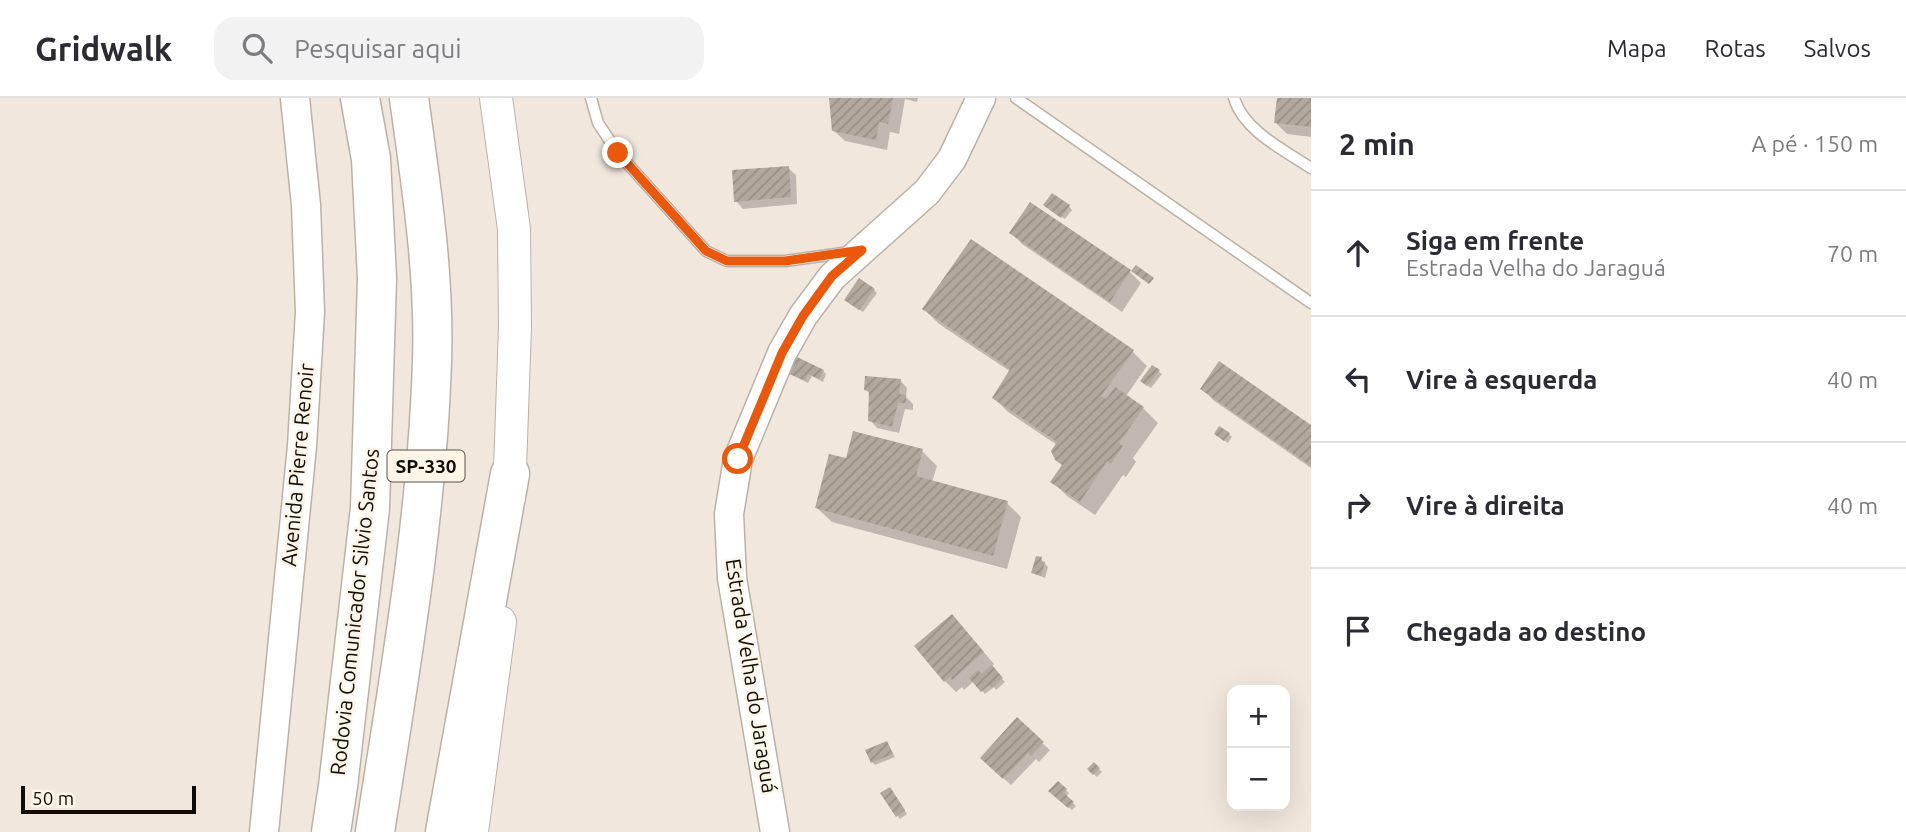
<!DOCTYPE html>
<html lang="pt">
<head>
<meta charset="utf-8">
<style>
  body { margin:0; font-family:Ubuntu,sans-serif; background:#f2f2f3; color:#2b2b33 }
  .controls { position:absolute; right:21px; bottom:21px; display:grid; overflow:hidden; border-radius:14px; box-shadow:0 7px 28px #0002 }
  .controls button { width:63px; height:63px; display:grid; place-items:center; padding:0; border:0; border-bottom:2px solid #e1e1e2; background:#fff; color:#2b2b33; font:35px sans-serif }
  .scale { position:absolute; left:21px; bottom:18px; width:175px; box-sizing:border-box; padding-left:7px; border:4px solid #100d09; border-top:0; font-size:19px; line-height:24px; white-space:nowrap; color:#100d09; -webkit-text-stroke:5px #fef5e9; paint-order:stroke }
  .stop { position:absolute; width:21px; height:21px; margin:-16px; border:5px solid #ea580c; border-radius:50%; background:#fff }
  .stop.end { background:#ea580c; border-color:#fff; box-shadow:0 2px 7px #0008 }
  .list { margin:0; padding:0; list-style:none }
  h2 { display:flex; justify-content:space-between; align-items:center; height:91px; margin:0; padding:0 28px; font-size:30px }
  h2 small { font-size:23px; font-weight:400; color:#7c7c81 }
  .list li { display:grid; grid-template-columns:46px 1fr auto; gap:21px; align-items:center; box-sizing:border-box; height:126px; padding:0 28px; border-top:2px solid #e1e1e2 }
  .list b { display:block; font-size:26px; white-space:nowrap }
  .list p { margin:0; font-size:23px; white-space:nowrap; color:#7c7c81 }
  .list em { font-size:23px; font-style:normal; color:#7c7c81 }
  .icon { flex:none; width:38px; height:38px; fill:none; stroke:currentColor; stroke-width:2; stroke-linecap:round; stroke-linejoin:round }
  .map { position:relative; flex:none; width:1311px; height:734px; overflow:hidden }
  header { display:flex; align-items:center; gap:42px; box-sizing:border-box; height:98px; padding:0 35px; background:#fff; border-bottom:2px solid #e1e1e2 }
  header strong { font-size:33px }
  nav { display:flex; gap:38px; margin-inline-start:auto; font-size:24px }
  .search { width:490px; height:63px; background:#f2f2f3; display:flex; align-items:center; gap:18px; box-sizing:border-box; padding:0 24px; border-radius:21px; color:#7c7c81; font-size:26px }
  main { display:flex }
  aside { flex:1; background:#fff }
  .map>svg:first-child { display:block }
  .shadow { fill:#0003 }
  .building { fill:url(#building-hatch) }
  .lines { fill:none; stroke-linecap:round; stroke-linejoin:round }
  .service-casing { stroke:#bbb2a7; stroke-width:13 }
  .tertiary-casing { stroke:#bbb2a7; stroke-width:31 }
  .secondary-casing { stroke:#bbb2a7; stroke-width:34 }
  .motorway-casing { stroke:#bbb2a7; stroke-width:41 }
  .service { stroke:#fff; stroke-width:10 }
  .tertiary { stroke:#fff; stroke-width:28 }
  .secondary { stroke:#fff; stroke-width:32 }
  .motorway { stroke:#fff; stroke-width:38 }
  .route { stroke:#ea580c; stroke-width:9 }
  .labels { text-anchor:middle; stroke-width:5; stroke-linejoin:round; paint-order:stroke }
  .shield { fill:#fef5e9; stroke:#57534c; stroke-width:2 }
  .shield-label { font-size:19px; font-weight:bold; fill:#100d09 }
  .street-label { font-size:21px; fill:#100d09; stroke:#fef5e9 }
</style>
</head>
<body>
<header>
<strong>Gridwalk</strong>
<div class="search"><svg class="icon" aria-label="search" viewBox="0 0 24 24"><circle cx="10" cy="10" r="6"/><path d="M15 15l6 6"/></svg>Pesquisar aqui</div>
<nav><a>Mapa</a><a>Rotas</a><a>Salvos</a></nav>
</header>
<main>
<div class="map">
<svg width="1311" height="734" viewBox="0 0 1311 734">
  <defs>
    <pattern id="building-hatch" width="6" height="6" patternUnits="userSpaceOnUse" patternTransform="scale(1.75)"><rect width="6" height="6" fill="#b2a89d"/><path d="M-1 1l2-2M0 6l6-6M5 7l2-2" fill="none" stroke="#988f86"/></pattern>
  </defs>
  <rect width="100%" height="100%" fill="#f1e7dc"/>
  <path class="shadow" d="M830 0H918L917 4 905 1 899 36 890 34 887 52 845 43 833 32Z
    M1278 0H1311V39L1287 36 1276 25Z
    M788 70 796 77 797 106 743 111 736 103Z
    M1031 107 1130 174 1141 185 1122 214 1022 146 1011 134Z
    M1069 108 1072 112 1065 121 1048 110Z
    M874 192 877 195 863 214 849 205Z
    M924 211 1132 253 1147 268 1126 298 1143 310 1158 325 1133 360 1136 364 1126 379 1123 377 1095 417 1067 398 1052 383 1063 368 1057 347 1008 314 994 300 1011 274 939 226Z
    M823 273 826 276 823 284 812 278 808 285 787 274Z
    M1158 273 1162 276 1151 290 1145 286Z
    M900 282 907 290 906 299 913 306V312L905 311 899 335 877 330 870 322 871 297 865 291Z
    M1202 290 1311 329V370L1213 302Z
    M1229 336 1232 339 1228 345 1219 339Z
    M922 353 937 368 932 384 1007 405 1021 419 1007 471 832 424 817 410 847 363Z
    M1041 461 1048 469 1045 480 1033 475Z
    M963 530 994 566 991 569 1005 584 996 592 994 589 985 596 974 583 964 592 962 589 956 594 945 583Z
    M887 645 895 659 875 667 872 664Z
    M1042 645 1050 652 1039 664 1036 661 1011 687 989 667Z
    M1094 666 1102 674 1097 679 1089 671Z
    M1058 685 1069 695 1066 699 1076 708 1072 712 1050 693Z
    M893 695 907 716 900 721 882 696Z"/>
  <path class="building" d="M829 0H893L888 26 879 24 876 42 832 33Z
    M1277 0H1311V29L1274 25Z
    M789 68 791 99 734 104 732 72Z
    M1052 95 1070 107 1061 120 1043 107Z
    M1030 104 1131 172 1110 204 1009 135Z
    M971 141 1134 252 1101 298 1106 301 1115 289 1144 309 1119 345 1123 348 1111 366 1107 363 1080 404 1050 384 1062 367 1055 362 1051 353 1057 344 992 300 1010 271 922 211Z
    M1136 167 1154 180 1149 186 1131 173Z
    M859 180 875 191 859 212 844 202Z
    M793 257 824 272 819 281 808 276 805 283 785 274Z
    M1219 263 1311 327V368L1200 291Z
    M1152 267 1160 272 1147 288 1140 283Z
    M865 278 901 281 899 296 906 297V305H898L892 329 868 323 869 293 864 292Z
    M1219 328 1230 335 1224 343 1214 336Z
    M853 333 923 351 916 378 1008 403 993 458 815 410 829 356 846 360Z
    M1036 458 1042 459 1041 463 1045 464 1041 478 1031 475Z
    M952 516 984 554 952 582 950 579 944 584 914 548Z
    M992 567 1003 580 992 590 989 587 981 594 969 580 978 572 981 576Z
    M1017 619 1044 644 1031 658 1028 655 1003 681 980 660Z
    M887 643 893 656 871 665 865 652Z
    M1094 664 1100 670 1093 677 1087 671Z
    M1058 683 1067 691 1064 695 1074 704 1068 710 1048 693Z
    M890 689 905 712 896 719 880 695Z"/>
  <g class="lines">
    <defs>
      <path id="service" d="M591 0 598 25 618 55 706 153 727 163H785L850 154
        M1016 0 1311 205
        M1234 0C1244 33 1284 52 1311 70"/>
      <path id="tertiary" d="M264 734 302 348 310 214 306 107 295 0
        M775 734 732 480 729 416 738 361 782 255 803 218 832 179 927 94 952 61 981 0"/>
      <path id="secondary" d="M496 0 514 131 515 229 509 399
        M472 734 500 524"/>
      <path id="motorway" d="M331 734 338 688 370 410 377 180 371 61 360 0
        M375 734C399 579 427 422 432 264 435 175 421 88 409 0
        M445 734 510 376"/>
    </defs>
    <use href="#service" class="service-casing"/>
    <use href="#tertiary" class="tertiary-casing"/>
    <use href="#secondary" class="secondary-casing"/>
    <use href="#motorway" class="motorway-casing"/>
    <use href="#service" class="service"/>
    <use href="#tertiary" class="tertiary"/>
    <use href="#secondary" class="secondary"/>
    <use href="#motorway" class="motorway"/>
  </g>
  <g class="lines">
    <path class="route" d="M618 55 706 153 727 163H785L862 152 832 178 803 218 782 255 738 361"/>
  </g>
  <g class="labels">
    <rect class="shield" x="387.5" y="352.5" width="77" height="31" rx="5"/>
    <g class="shield-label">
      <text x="426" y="375">SP-330</text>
    </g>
    <g class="street-label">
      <text transform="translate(298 367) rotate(-85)" y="7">Avenida Pierre Renoir</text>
      <text transform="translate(355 514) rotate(-84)" y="7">Rodovia Comunicador Silvio Santos</text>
      <text transform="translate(751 578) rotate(81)" y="7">Estrada Velha do Jaraguá</text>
    </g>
  </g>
</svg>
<div class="controls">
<button>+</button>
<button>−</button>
</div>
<div class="scale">50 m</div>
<div class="stop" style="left:738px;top:361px"></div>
<div class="stop end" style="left:618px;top:55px"></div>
</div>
<aside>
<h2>2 min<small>A pé · 150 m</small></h2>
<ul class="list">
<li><svg class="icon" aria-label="ahead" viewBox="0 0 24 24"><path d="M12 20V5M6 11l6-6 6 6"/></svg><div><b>Siga em frente</b><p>Estrada Velha do Jaraguá</p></div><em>70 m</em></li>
<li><svg class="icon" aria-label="left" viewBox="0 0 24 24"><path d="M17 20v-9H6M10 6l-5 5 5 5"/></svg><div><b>Vire à esquerda</b></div><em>40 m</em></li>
<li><svg class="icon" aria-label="right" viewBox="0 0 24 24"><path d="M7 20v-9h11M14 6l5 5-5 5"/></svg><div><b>Vire à direita</b></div><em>40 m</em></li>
<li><svg class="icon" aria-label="arrive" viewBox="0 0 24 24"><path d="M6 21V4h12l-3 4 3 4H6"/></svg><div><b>Chegada ao destino</b></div></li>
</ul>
</aside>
</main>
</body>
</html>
